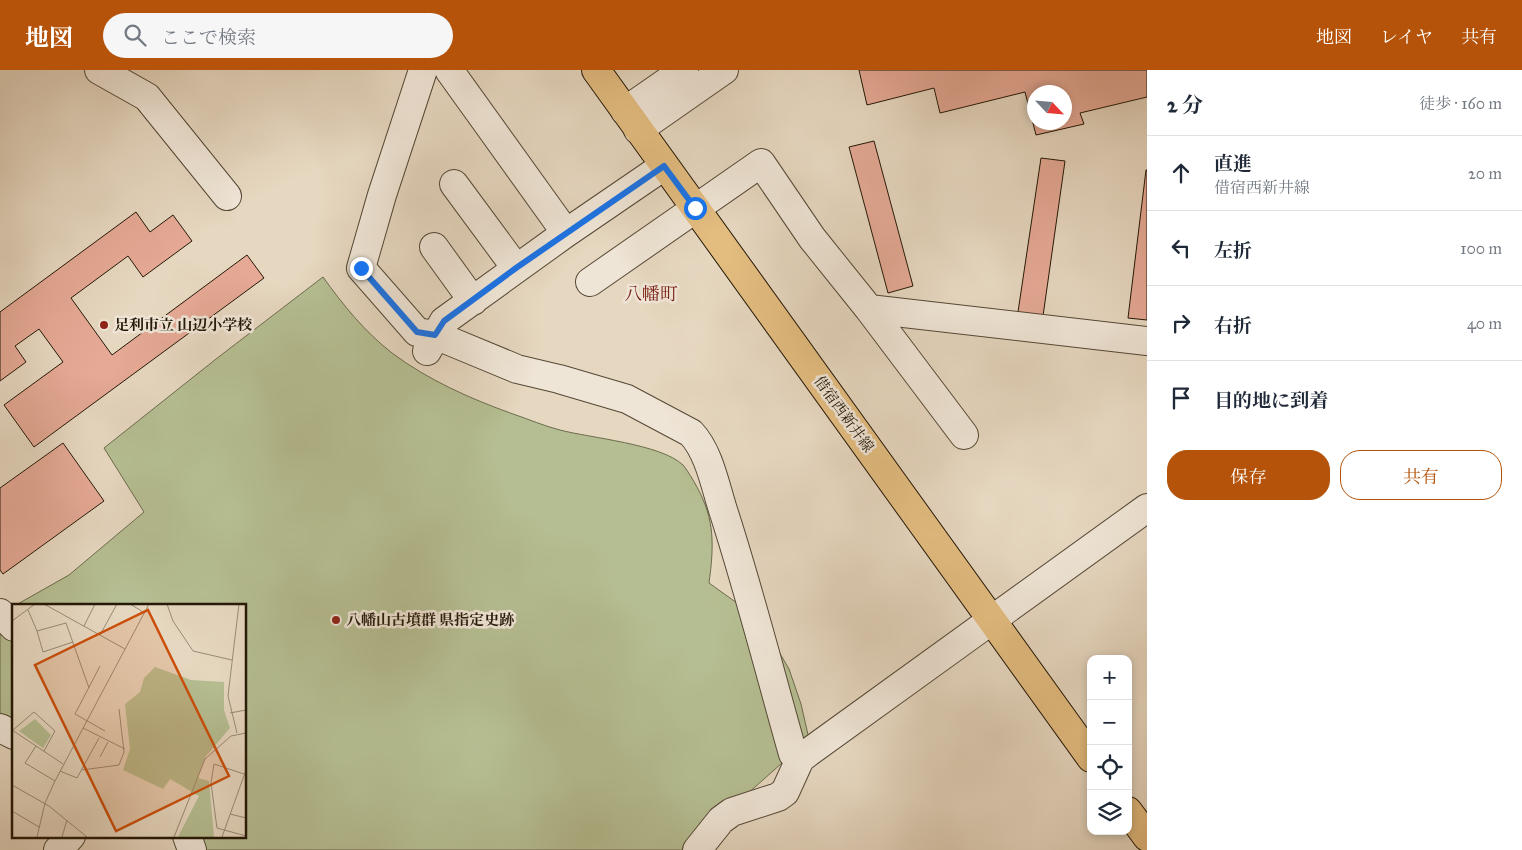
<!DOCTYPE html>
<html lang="ja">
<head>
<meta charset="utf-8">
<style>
  body { margin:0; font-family:"IM FELL Great Primer","Noto Serif JP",serif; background:#f6f6f7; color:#1f2937 }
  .controls { position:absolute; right:15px; bottom:15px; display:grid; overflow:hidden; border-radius:10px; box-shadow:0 2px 8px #0003 }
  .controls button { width:45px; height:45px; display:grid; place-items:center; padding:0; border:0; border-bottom:1px solid #e0e1e3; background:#fff; color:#1f2937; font:25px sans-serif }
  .compass { position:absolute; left:1027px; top:15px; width:45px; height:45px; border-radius:50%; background:#fff; box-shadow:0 2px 8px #0003; rotate:116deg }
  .stop { position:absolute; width:15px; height:15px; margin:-11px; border:4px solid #1a73e8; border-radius:50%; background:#fff }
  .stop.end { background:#1a73e8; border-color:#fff; box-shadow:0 1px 5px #0008 }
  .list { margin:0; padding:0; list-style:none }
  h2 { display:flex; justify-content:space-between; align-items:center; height:65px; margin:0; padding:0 20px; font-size:21px }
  h2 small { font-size:16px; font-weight:400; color:#747a83 }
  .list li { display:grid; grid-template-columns:32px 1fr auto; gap:15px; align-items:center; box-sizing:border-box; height:75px; padding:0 20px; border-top:1px solid #e0e1e3 }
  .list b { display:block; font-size:19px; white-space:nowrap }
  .list p { margin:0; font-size:16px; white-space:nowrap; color:#747a83 }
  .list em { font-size:16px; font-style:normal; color:#747a83 }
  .actions { display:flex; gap:10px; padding:15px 20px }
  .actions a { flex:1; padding:11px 0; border:1px solid #b45309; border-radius:20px; text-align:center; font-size:18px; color:#b45309 }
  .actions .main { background:#b45309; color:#fff }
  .icon { flex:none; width:28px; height:28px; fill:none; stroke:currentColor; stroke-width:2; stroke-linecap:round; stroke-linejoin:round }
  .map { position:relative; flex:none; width:1147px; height:780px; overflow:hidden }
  header { display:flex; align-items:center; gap:30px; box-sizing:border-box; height:70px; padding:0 25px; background:#b45309; color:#fff }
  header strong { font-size:24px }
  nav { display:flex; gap:28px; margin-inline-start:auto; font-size:18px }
  .search { width:350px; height:45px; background:#f6f6f7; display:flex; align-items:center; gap:12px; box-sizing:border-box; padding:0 18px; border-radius:28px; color:#747a83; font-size:19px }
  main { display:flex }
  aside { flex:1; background:#fff }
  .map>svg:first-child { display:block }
  .green { fill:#b5be92; stroke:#6c6b4c }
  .building { fill:#e5a995; stroke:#241807; fill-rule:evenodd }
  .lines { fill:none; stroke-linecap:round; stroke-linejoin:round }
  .minor-casing { stroke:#544835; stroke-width:30 }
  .major-casing { stroke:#241807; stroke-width:30 }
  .minor { stroke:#efe5d6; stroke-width:28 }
  .major { stroke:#e3bc80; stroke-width:28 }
  .route { stroke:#1a73e8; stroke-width:6 }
  .poi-dot { fill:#8f2418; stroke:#efe5d6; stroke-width:2 }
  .labels { text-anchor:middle; stroke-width:5; stroke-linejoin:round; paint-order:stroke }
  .poi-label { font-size:15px; font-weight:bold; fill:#241807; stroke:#efe5d6; text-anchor:start }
  .street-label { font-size:15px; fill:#241807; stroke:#efe5d6 }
  .quarter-label { font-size:18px; fill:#7a1f14; stroke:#efe5d6 }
  .inset-road { fill:none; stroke:#988b76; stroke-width:1 }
  .view { fill:#cb4f0b; fill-opacity:0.15; stroke:#cb4f0b; stroke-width:2.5 }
  .inset-edge { fill:none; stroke:#241807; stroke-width:2.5 }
</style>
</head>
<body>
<header>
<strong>地図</strong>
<div class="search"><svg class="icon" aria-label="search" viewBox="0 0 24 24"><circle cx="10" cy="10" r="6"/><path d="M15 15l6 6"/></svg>ここで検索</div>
<nav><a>地図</a><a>レイヤ</a><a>共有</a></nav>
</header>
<main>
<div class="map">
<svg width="1147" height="780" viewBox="0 0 1147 780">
  <rect width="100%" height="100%" fill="#e6d7c0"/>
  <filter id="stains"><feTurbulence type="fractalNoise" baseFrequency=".004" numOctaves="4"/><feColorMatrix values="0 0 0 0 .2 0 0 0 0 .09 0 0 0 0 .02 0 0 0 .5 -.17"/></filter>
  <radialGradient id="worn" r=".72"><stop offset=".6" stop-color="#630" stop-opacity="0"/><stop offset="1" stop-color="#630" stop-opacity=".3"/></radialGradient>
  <path class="green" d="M323 207C343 235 365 262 392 283 428 310 471 329 513 344 528 349 544 356 560 360 590 368 661 374 683 395 688 401 693 410 697 417 715 450 714 476 709 513L744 538 775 575 789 599 801 634 809 669 710 757 687 780H204L200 766H245V535H16L69 505 144 442 104 378 216 289Z
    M14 536V652L0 648V544Z"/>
  <path class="building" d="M859 0H1147V27L1080 43 1084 54 1036 65 1025 22 940 43 934 18 867 35ZM1034 22H1064V52H1034Z
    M874 71 913 216 888 223 849 77Z
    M1041 88 1065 91 1043 246 1018 242Z
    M1146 100H1147V250L1128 248Z
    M136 142 150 162 173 145 192 171 143 207 128 186 71 228 112 285 247 185 264 208 34 377 4 335 63 292 39 259 15 276 26 292 0 311V242Z
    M63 373 104 431 3 504 0 500V418Z"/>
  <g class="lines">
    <defs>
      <path id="minor" d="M99 0 147 27 227 126
        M423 0 382 125 361 198 417 262 435 265 517 299 559 309 627 329 691 363C709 382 715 415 723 440 749 520 770 603 793 684L800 689
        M449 0 566 163
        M625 41 684 0
        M638 60 724 0
        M454 114 516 198
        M434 177 473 231
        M590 212 761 93 812 168 869 239 964 365
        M869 239 1147 271
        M427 281 444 251 566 163 664 96
        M0 543 14 557
        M0 658 14 665
        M187 766 192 780
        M58 780 71 766
        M697 780 721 750 732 742 778 727 785 722 800 689 809 682 1147 438"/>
      <path id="major" d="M596 0 1091 688
        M1128 741 1147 767"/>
    </defs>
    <use href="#minor" class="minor-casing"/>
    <use href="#major" class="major-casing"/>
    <use href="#minor" class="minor"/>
    <use href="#major" class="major"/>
  </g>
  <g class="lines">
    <path class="route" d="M361 198 417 262 435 265 444 251 516 198 664 96 695 138"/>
  </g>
  <g class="poi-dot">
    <circle cx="104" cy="255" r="5"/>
    <circle cx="336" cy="550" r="5"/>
  </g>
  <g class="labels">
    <g class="poi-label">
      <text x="114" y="260">足利市立 山辺小学校</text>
      <text x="346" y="555">八幡山古墳群 県指定史跡</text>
    </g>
    <g class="street-label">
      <text transform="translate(844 344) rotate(54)" y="5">借宿西新井線</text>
    </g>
    <g class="quarter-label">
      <text x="651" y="230">八幡町</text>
    </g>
  </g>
  <g transform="translate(12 534)">
    <rect width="234" height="234" fill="#e6d7c0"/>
    <path d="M143 63 179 76 212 78V106L218 124 194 152 186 174 197 177 202 233H166L187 192 158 175 151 185 111 166 118 145 113 100 128 88 132 74ZM23 115 39 131 31 144 7 127Z" fill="#b5be92"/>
    <path class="inset-road" d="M32 0 113 45M118 0 133 9M155 0 161 17 181 47 220 56M16 6 25 27 54 19 77 84M0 17 23 0M72 22 83 0M25 27 31 48 61 38M88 31 105 0M88 62 63 110 93 127M218 109 234 106M71 124 113 145M0 126 51 160M1 126 22 108 43 127 32 147M225 129 216 92 227 0M24 142 13 159 43 177M88 153 96 138M70 166 107 161 112 148 107 105M48 167 65 174 87 134M232 170 202 160 199 179 205 224 234 232M0 181 37 202 75 233M0 207 27 223M218 210 234 214M25 233 33 199 43 177 137 0M50 233 55 216M162 233 193 155 219 132 234 129M210 233 234 166"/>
    <path class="view" d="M136 6 217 172 104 227 23 61Z"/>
    <rect width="234" height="234" class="inset-edge"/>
  </g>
  <rect width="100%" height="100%" filter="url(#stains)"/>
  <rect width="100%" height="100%" fill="url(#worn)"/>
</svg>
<div class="controls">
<button>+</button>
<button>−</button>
<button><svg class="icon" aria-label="locate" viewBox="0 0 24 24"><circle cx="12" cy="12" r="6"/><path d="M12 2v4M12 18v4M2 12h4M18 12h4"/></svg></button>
<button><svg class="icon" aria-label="layers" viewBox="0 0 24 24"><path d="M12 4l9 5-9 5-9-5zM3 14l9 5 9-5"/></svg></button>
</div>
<svg class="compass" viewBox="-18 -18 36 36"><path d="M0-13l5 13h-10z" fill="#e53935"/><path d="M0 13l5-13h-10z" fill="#747a83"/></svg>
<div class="stop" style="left:695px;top:138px"></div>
<div class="stop end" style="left:361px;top:198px"></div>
</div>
<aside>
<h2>2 分<small>徒歩 · 160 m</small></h2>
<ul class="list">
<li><svg class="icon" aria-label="ahead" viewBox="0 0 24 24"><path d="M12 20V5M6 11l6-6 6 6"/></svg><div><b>直進</b><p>借宿西新井線</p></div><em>20 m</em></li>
<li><svg class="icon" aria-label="left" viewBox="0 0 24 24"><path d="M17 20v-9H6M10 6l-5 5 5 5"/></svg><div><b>左折</b></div><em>100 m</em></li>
<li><svg class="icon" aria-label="right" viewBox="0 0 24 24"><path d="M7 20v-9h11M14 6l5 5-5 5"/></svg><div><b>右折</b></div><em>40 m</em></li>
<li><svg class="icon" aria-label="arrive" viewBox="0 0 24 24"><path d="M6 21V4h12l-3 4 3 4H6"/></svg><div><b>目的地に到着</b></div></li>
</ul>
<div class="actions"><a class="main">保存</a><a>共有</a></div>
</aside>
</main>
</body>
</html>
